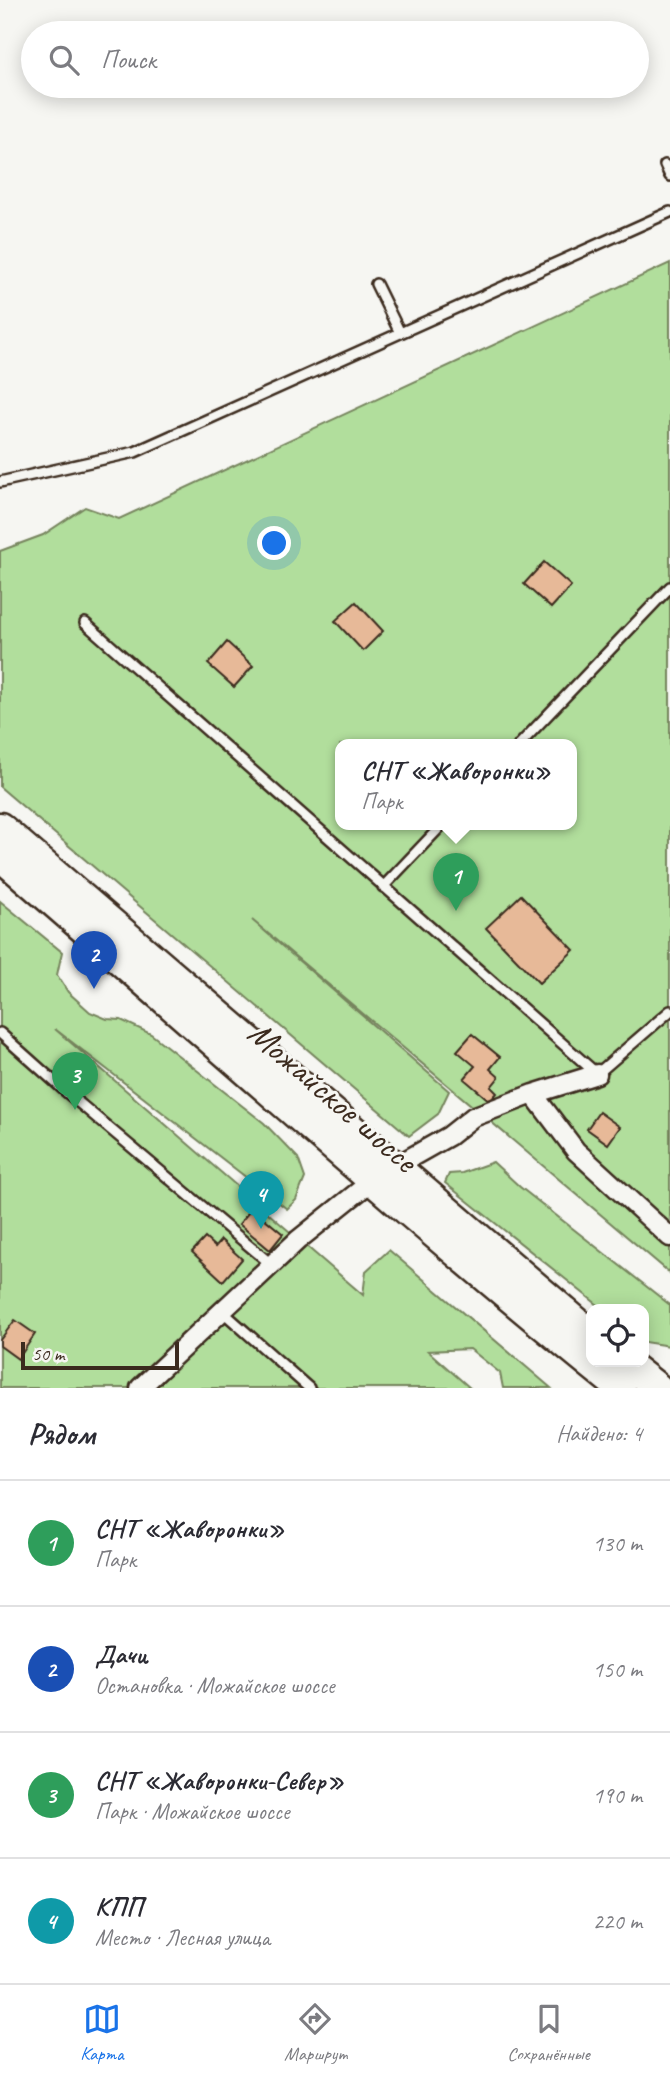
<!DOCTYPE html>
<html lang="ru">
<head>
<meta charset="utf-8">
<style>
  body { margin:0; font-family:Caveat,sans-serif; background:#f7f7f7; color:#2b2b33 }
  .controls { position:absolute; right:21px; bottom:21px; display:grid; overflow:hidden; border-radius:14px; box-shadow:0 4px 18px #0003 }
  .controls button { width:63px; height:63px; display:grid; place-items:center; padding:0; border:0; border-bottom:2px solid #e1e1e2; background:#fff; color:#2b2b33; font:35px sans-serif }
  .scale { position:absolute; left:21px; bottom:18px; width:158px; box-sizing:border-box; padding-left:7px; border:4px solid #3b2a1e; border-top:0; font-size:19px; line-height:24px; white-space:nowrap; color:#3b2a1e; -webkit-text-stroke:5px #f6f6f2; paint-order:stroke }
  .you { position:absolute; left:275px; top:544px; width:24px; height:24px; margin:-18px; border:5px solid #fff; border-radius:50%; background:#1a73e8; box-shadow:0 0 0 10px #1a73e833 }
  .badge { display:grid; place-items:center; width:46px; height:46px; border-radius:50%; background:#1a73e8; color:#fff; font-size:23px; font-weight:700 }
  .pin { position:absolute; translate:-50% -58px; filter:drop-shadow(0 2px 4px #0008) }
  .pin::after { content:''; position:absolute; top:37px; width:24px; height:21px; background:inherit; clip-path:polygon(0 0,100% 0,50% 100%) }
  .popup { position:absolute; left:335px; top:739px; width:242px; height:91px; box-sizing:border-box; display:grid; place-content:center; border-radius:14px; background:#fff; filter:drop-shadow(0 2px 5px #0005); font-size:23px; white-space:nowrap; color:#7c7c81 }
  .popup b { font-size:26px; color:#2b2b33 }
  .popup::after { content:''; position:absolute; left:50%; top:100%; margin-left:-14px; border:14px solid transparent; border-top-color:#fff }
  .list { margin:0; padding:0; list-style:none }
  h2 { display:flex; justify-content:space-between; align-items:center; height:91px; margin:0; padding:0 28px; font-size:30px }
  h2 small { font-size:23px; font-weight:400; color:#7c7c81 }
  .list li { display:grid; grid-template-columns:46px 1fr auto; gap:21px; align-items:center; box-sizing:border-box; height:126px; padding:0 28px; border-top:2px solid #e1e1e2 }
  .list b { display:block; font-size:26px; white-space:nowrap }
  .list p { margin:0; font-size:23px; white-space:nowrap; color:#7c7c81 }
  .list em { font-size:23px; font-style:normal; color:#7c7c81 }
  .icon { flex:none; width:38px; height:38px; fill:none; stroke:currentColor; stroke-width:2; stroke-linecap:round; stroke-linejoin:round }
  .map { position:relative; flex:none; width:670px; height:1388px; overflow:hidden }
  .search { position:absolute; background:#fff; box-shadow:0 4px 18px #0003; left:21px; right:21px; top:21px; height:77px; display:flex; align-items:center; gap:18px; box-sizing:border-box; padding:0 24px; border-radius:38px; color:#7c7c81; font-size:26px }
  .sheet { height:595px; background:#fff }
  nav { display:flex; justify-content:space-around; align-items:center; box-sizing:border-box; height:98px; border-top:2px solid #e1e1e2; background:#fff; font-size:19px; color:#7c7c81 }
  nav a { display:grid; justify-items:center; gap:4px }
  nav .on { color:#1a73e8 }
  .map>svg:first-child { display:block }
  .green { fill:#b1de9c; stroke:#76845d; stroke-width:2; fill-rule:evenodd }
  .building { fill:#e7b998; stroke:#3b2a1e; stroke-width:2 }
  .lines { fill:none; stroke-linecap:round; stroke-linejoin:round }
  .lane-casing { stroke:#3b2a1e; stroke-width:14 }
  .street-casing { stroke:#3b2a1e; stroke-width:23 }
  .primary-casing { stroke:#3b2a1e; stroke-width:33 }
  .lane { stroke:#f6f6f2; stroke-width:9 }
  .street { stroke:#f6f6f2; stroke-width:18 }
  .primary { stroke:#f6f6f2; stroke-width:28 }
  .labels { text-anchor:middle; stroke-width:6; stroke-linejoin:round; paint-order:stroke }
  .street-label { font-size:35px; fill:#3b2a1e; stroke:#f6f6f2 }
</style>
</head>
<body>
<div class="map">
<svg width="670" height="1388" viewBox="0 0 670 1388">
  <rect width="100%" height="100%" fill="#f6f6f2"/>
  <filter id="ink" filterUnits="userSpaceOnUse"><feTurbulence type="fractalNoise" baseFrequency=".0143" numOctaves="2"/><feDisplacementMap in="SourceGraphic" scale="14" xChannelSelector="R" yChannelSelector="G"/><feConvolveMatrix kernelMatrix="1 2 1 2 8 2 1 2 1" color-interpolation-filters="sRGB"/></filter>
  <g filter="url(#ink)">
    <path class="green" d="M670 263V1273L252 920 449 1091 438 1114 409 1136 0 787V551L43 535 85 507 119 519ZM340 745H572V825H340Z
      M0 901 62 952 57 975 68 992 90 1012 107 1019 121 1020 151 1034 264 1123 298 1158 305 1178 296 1200 287 1209 55 1029 363 1295 366 1271 389 1250 551 1388H503L500 1373 470 1349 428 1351 470 1388H0Z
      M493 1162 520 1187 670 1305V1346L644 1342V1309H603L445 1183 449 1174 462 1173Z"/>
    <path class="building" d="M544 562 571 586 551 608 524 584Z
      M356 602 383 631 363 651 335 621Z
      M227 642 253 666 234 687 208 664Z
      M521 895 574 950 539 983 486 928Z
      M472 1034 500 1057 490 1069 499 1077 491 1087 497 1093 490 1101 464 1079 475 1066 457 1051Z
      M599 1112 620 1127 608 1144 587 1129Z
      M252 1208 283 1234 270 1250 239 1224Z
      M205 1238 215 1247 221 1240 242 1259 223 1281 192 1252Z
      M15 1320 35 1334 18 1359 0 1346V1340Z"/>
    <g class="lines">
      <defs>
        <path id="lane" d="M665 165 670 176
          M376 284 400 333
          M0 482 135 452 670 212
          M85 623 597 1074 670 1011
          M519 745 670 587
          M383 887 442 825
          M0 1033 65 1091 272 1265
          M222 1311 309 1388"/>
        <path id="street" d="M533 1094 576 1151 670 1237
          M394 1167 449 1136 473 1117 533 1094 597 1074
          M140 1388 298 1240 373 1180"/>
        <path id="primary" d="M0 827 591 1334
          M0 856C206 1034 408 1217 620 1388
          M625 1362 658 1388"/>
      </defs>
      <use href="#lane" class="lane-casing"/>
      <use href="#street" class="street-casing"/>
      <use href="#primary" class="primary-casing"/>
      <use href="#lane" class="lane"/>
      <use href="#street" class="street"/>
      <use href="#primary" class="primary"/>
    </g>
  </g>
  <g class="labels">
    <g class="street-label">
      <text transform="translate(333 1096) rotate(41)" y="12">Можайское шоссе</text>
    </g>
  </g>
</svg>
<div class="controls">
<button><svg class="icon" aria-label="locate" viewBox="0 0 24 24"><circle cx="12" cy="12" r="6"/><path d="M12 2v4M12 18v4M2 12h4M18 12h4"/></svg></button>
</div>
<div class="scale">50 m</div>
<div class="you"></div>
<div class="pin badge" style="left:456px;top:911px;background:#2e9e5b">1</div>
<div class="popup"><b>СНТ «Жаворонки»</b>Парк</div>
<div class="pin badge" style="left:94px;top:989px;background:#1a4fb4">2</div>
<div class="pin badge" style="left:75px;top:1110px;background:#2e9e5b">3</div>
<div class="pin badge" style="left:261px;top:1229px;background:#0f9aa8">4</div>
<div class="search"><svg class="icon" aria-label="search" viewBox="0 0 24 24"><circle cx="10" cy="10" r="6"/><path d="M15 15l6 6"/></svg>Поиск</div>
</div>
<section class="sheet">
<h2>Рядом<small>Найдено: 4</small></h2>
<ul class="list">
<li><span class="badge" style="background:#2e9e5b">1</span><div><b>СНТ «Жаворонки»</b><p>Парк</p></div><em>130 m</em></li>
<li><span class="badge" style="background:#1a4fb4">2</span><div><b>Дачи</b><p>Остановка · Можайское шоссе</p></div><em>150 m</em></li>
<li><span class="badge" style="background:#2e9e5b">3</span><div><b>СНТ «Жаворонки-Север»</b><p>Парк · Можайское шоссе</p></div><em>190 m</em></li>
<li><span class="badge" style="background:#0f9aa8">4</span><div><b>КПП</b><p>Место · Лесная улица</p></div><em>220 m</em></li>
</ul>
</section>
<nav>
<a class="on"><svg class="icon" aria-label="map" viewBox="0 0 24 24"><path d="M3 6l6-2 6 2 6-2v14l-6 2-6-2-6 2zM9 4v14M15 6v14"/></svg>Карта</a>
<a><svg class="icon" aria-label="directions" viewBox="0 0 24 24"><path d="M12 3l9 9-9 9-9-9zM9 14v-3h6M13 9l2 2-2 2"/></svg>Маршрут</a>
<a><svg class="icon" aria-label="saved" viewBox="0 0 24 24"><path d="M7 4h10v16l-5-4-5 4z"/></svg>Сохранённые</a>
</nav>
</body>
</html>
